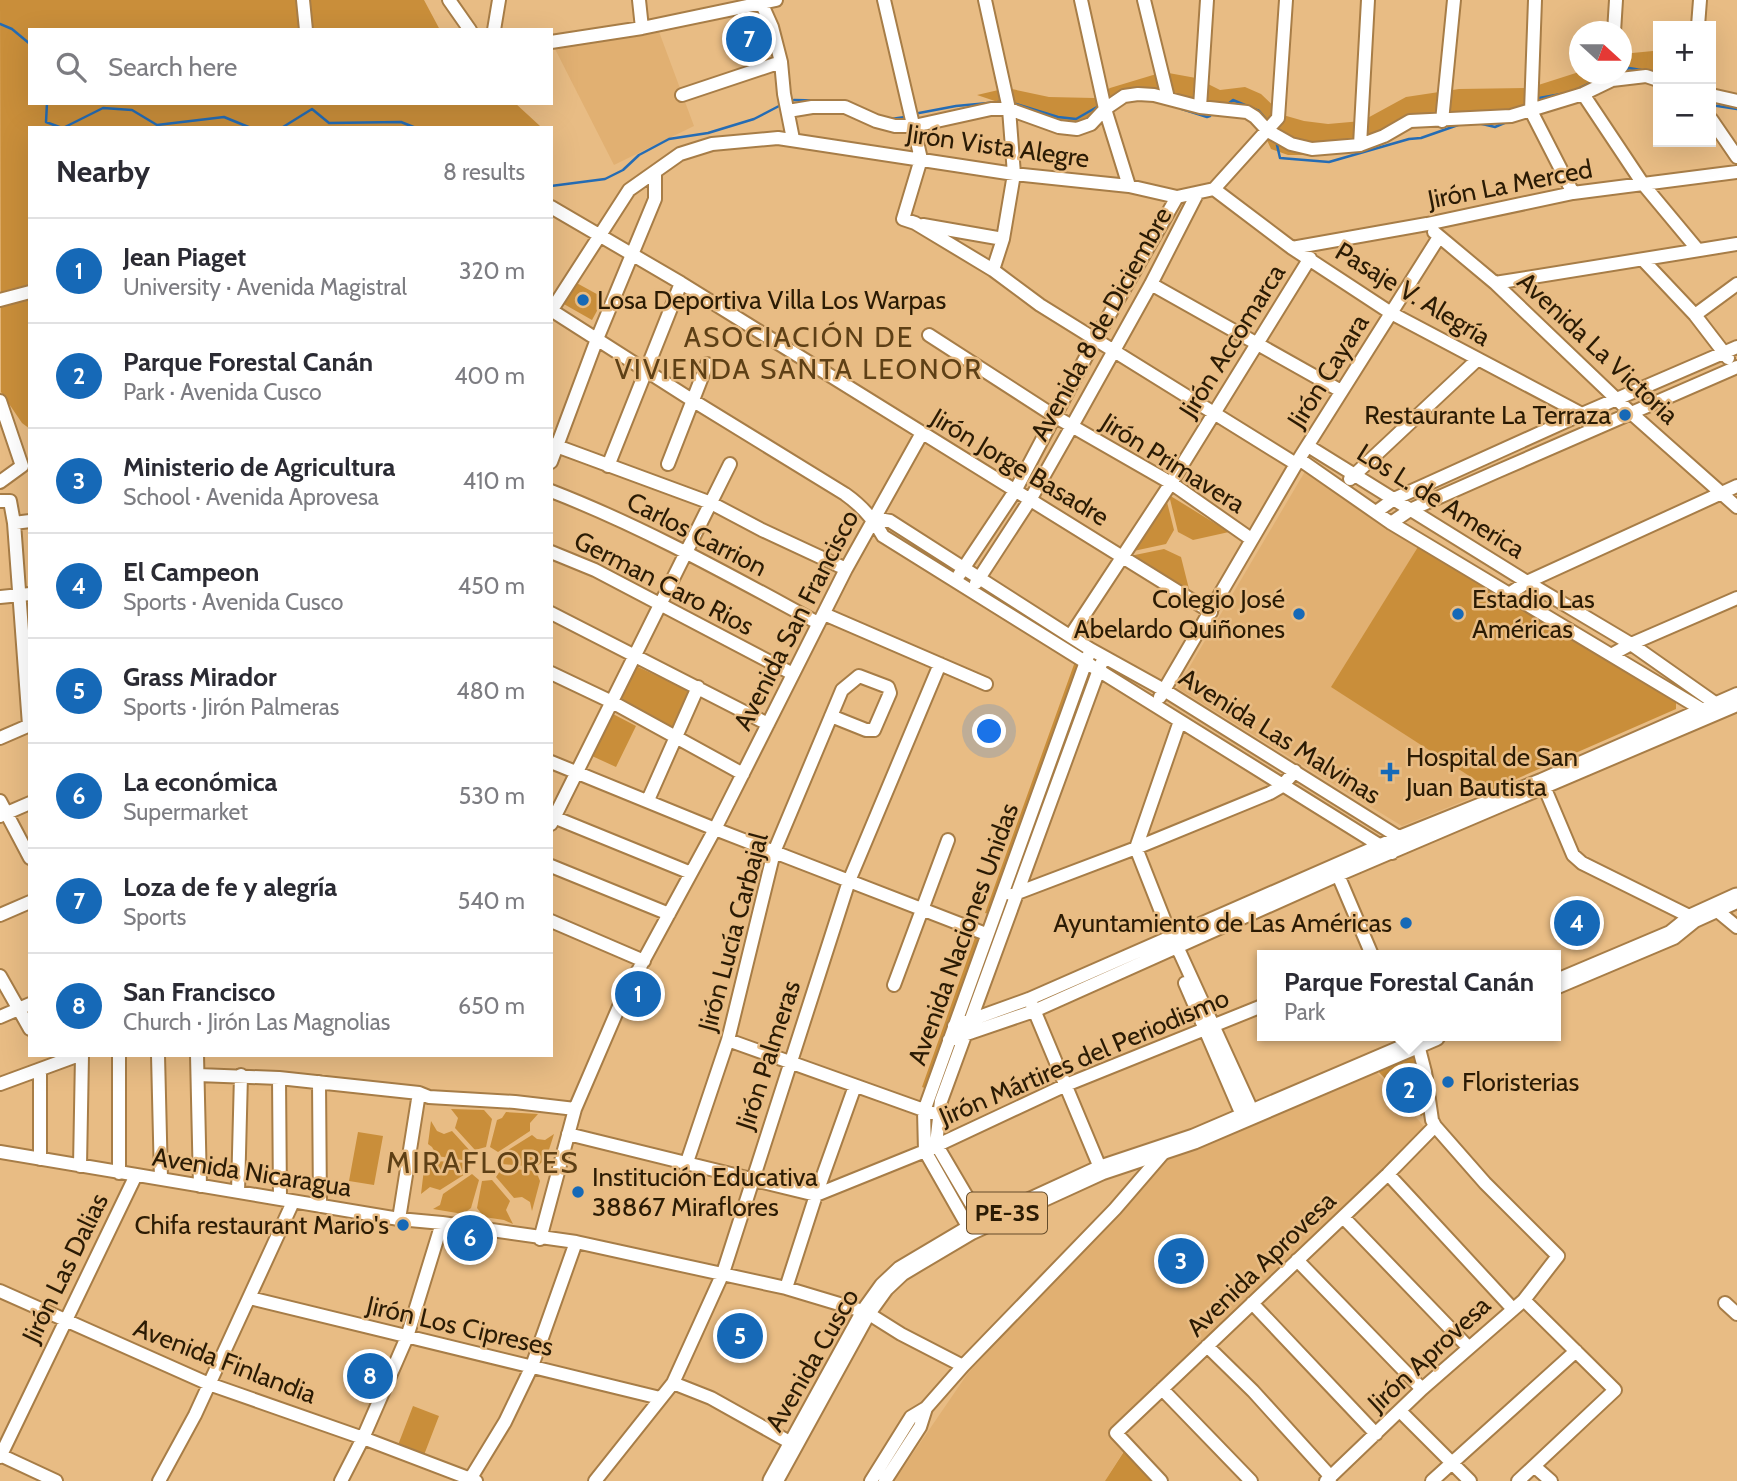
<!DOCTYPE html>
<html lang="en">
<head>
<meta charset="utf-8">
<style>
  body { margin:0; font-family:Cabin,sans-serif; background:#f7f7f7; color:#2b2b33 }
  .controls { position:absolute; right:21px; top:21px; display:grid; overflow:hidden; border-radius:0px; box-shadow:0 7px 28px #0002 }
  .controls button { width:63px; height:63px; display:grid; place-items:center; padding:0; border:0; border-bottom:2px solid #e1e1e2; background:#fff; color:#2b2b33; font:35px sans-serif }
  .compass { position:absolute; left:1569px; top:21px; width:63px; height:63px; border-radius:50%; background:#fff; box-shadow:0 7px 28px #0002; rotate:111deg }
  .you { position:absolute; left:990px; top:732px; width:24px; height:24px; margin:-18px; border:5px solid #fff; border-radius:50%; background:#1a73e8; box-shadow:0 0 0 10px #1a73e833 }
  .badge { display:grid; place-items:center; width:46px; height:46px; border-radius:50%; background:#1669b7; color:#fff; font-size:23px; font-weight:700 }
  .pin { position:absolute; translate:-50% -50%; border:4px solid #fff; box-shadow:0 2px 7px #0006 }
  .popup { position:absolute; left:1257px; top:950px; width:304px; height:91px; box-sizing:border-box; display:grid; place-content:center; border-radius:0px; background:#fff; filter:drop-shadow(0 2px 5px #0005); font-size:23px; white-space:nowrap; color:#7c7c81 }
  .popup b { font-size:26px; color:#2b2b33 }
  .popup::after { content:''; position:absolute; left:50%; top:100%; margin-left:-14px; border:14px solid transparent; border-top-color:#fff }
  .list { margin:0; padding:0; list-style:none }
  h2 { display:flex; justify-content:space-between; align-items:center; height:91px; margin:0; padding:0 28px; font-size:30px }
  h2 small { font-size:23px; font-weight:400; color:#7c7c81 }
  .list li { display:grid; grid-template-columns:46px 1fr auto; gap:21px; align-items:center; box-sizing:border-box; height:105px; padding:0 28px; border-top:2px solid #e1e1e2 }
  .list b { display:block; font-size:26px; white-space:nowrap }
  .list p { margin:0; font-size:23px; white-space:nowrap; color:#7c7c81 }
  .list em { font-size:23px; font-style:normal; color:#7c7c81 }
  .icon { flex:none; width:38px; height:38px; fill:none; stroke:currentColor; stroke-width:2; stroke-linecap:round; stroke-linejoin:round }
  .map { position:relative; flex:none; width:1737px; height:1481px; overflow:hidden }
  .search { position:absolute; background:#fff; box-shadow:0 7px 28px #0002; left:28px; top:28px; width:525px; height:77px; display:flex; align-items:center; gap:18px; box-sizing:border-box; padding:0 24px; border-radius:0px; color:#7c7c81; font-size:26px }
  .panel { position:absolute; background:#fff; box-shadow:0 7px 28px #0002; left:28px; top:126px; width:525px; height:931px; border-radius:0px }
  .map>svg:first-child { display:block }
  .built { fill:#e1b072 }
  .green { fill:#c98e3a }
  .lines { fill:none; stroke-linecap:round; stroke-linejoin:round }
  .stream { stroke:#256cb4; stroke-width:2.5 }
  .minor-casing { stroke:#a77d47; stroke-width:16 }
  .highway-casing { stroke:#a77d47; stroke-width:23 }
  .minor { stroke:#fff; stroke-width:12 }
  .highway { stroke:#fff; stroke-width:19 }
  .poi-dot { fill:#1669b7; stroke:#e8bc84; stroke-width:2.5 }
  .labels { text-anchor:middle; stroke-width:5; stroke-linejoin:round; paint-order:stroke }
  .shield { fill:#e8bc84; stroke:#644b2a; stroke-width:2 }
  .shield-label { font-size:24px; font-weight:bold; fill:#2b1b04 }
  .street-label { font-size:26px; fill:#2b1b04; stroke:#e8bc84 }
  .poi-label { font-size:26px; fill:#2b1b04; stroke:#e8bc84; text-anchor:start }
  .neighbourhood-label { font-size:28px; letter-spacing:2px; fill:#5e4016; stroke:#e8bc84 }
  .quarter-label { font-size:30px; letter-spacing:2px; fill:#5e4016; stroke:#e8bc84 }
</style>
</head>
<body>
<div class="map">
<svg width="1737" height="1481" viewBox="0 0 1737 1481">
  <rect width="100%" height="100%" fill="#e8bc84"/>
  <path class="built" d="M658 29 694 126 614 165 555 49Z
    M1310 463 1421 542 1332 687 1491 790 1402 826 1177 688Z
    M1373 1068 1427 1130 1109 1434 1125 1449 1105 1481H894L968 1373 1177 1149Z"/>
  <path class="green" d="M0 0H424L440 30H30V103H515L540 126 30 128V429L22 423 1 392Z
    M755 15 766 57 743 64 733 21Z
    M1653 51 1658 55V85L1632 81 1600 92 1584 101 1542 107 1450 115 1346 152 1315 155H1288L1271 149 1256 116 1137 96 1072 127 977 95 1007 88 1049 97 1094 98 1110 88 1163 72 1196 78 1220 90 1245 87 1261 94 1283 115 1304 121 1328 124 1362 121 1406 97 1459 89 1529 88 1579 72 1622 74V54Z
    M573 281 604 298 592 320 562 303Z
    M1165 494 1174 530 1166 544 1129 552Z
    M1169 495 1229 532 1193 540 1178 532Z
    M1421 542 1676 699V709L1491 790 1331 687Z
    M1164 549 1181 557 1190 593 1130 556Z
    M1077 656 1082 658 990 914 985 913Z
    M634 665 691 692 671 729 617 700Z
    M613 714 636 726 616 767 592 756Z
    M1581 906 1592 931 1573 939 1562 915Z
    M977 932 983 933 927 1089 922 1087Z
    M1418 1048 1426 1113 1421 1116 1374 1067Z
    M451 1109 484 1110 492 1119 486 1147 475 1150 455 1128 458 1118Z
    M506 1112 538 1114 530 1123V1131L498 1152 490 1147 497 1120 502 1118Z
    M431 1121 437 1131 444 1134 452 1131 472 1153 468 1161 437 1156 432 1147 428 1144Z
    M358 1132 383 1136 374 1185 349 1181Z
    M554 1134 546 1159 536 1167 502 1164 500 1155 532 1135 537 1139 545 1140Z
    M436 1161 468 1163 470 1171 440 1190 430 1187 421 1194 424 1169 429 1168Z
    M502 1168 536 1171 540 1181 532 1211 530 1202 522 1197 514 1198 496 1177Z
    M472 1174 479 1180 471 1208 463 1214 433 1209 440 1205 443 1194Z
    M492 1180 510 1201 506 1210 513 1224 504 1220 484 1217 477 1208 482 1181Z
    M726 1318 763 1334 755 1354 718 1338Z
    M413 1406 439 1416 424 1455 398 1445Z
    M1125 1450 1155 1481H1105Z"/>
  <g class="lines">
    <path class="stream" d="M0 24 12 29 30 44
      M1622 70 1629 68 1653 72
      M1576 90 1605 76
      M1539 98 1567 93
      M794 100 839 101
      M47 103 46 122 62 128
      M1016 104 1058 117 1076 119 1097 107
      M1228 104 1233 100 1259 111 1265 118
      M1711 105 1737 109
      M1182 109 1207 117 1210 116
      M919 113 956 106 999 102
      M891 119 905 117
      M1478 123 1495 127 1509 121
      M63 128 103 108 132 110 157 125 224 117 251 128
      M275 128 283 127 312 109 329 123 401 122 416 128
      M1277 145 1280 158 1329 162 1409 139 1421 138 1458 125
      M551 186 605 179 623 170 639 155 669 139 708 133 754 119 779 106"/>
    <defs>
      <path id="minor" d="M303 0 306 30
        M449 0 470 30
        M639 0 642 28
        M760 0 772 27 781 62 784 94 793 139
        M884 0 921 159 903 219 915 223 993 270 1040 305 1296 464
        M985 0 1009 109 1014 174 1003 239 993 270
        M1081 0 1105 109 1129 186
        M1144 0 1168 98
        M1535 0 1531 111 1573 193
        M1698 26 1700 0
        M494 30 499 0
        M1614 32 1616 0
        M551 42 642 28 776 0
        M1583 94 1643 184 1698 250
        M682 95 781 62
        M1711 95 1737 101
        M1200 107 1207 0
        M788 111 812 107H845L876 121 895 126H914L991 109H1009L1059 127 1077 129 1091 124 1105 109 1124 96 1138 94 1154 95 1200 107 1247 112 1255 117 1268 131 1291 144 1312 149 1360 145 1384 136 1410 121 1511 116 1583 94 1612 80 1646 76 1658 80
        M1711 119 1737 157
        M1442 121 1454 0
        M1360 145 1368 0
        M1214 189 1292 248 1391 313 1582 414 1593 429
        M551 207 681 283 1211 612
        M923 225 1003 239
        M1434 232 1495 283 1630 412 1737 507
        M1292 248 1427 224 1573 193 1737 172
        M1644 261 1695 315 1728 358
        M1495 283 1737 244
        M1151 284 1341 391
        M0 300 30 292
        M551 310 692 400 845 494C862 506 873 518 883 536L1392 853
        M551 311 629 190 680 154 712 144 778 138 1014 174 1129 186 1177 197 1214 189 1278 118 1286 0
        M1695 315 1737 284
        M929 335 1056 417 1171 483 1251 539
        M0 401 22 466 0 482
        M551 444 711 503 762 530 846 569
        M1308 446 1527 582 1631 644 1722 708
        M1299 459 1391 523 1706 712
        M551 462 597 339 655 199V173
        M668 464 707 364
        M608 466 681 283
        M1350 479 1478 359
        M551 491C644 527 731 576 818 623
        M0 501H10L14 523 29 725
        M1376 512 1394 499 1582 414 1737 347
        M873 518 890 521 1090 649 1164 690 1405 841
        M14 523 30 521
        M1391 523 1410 510 1496 472 1737 367
        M551 552 595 570 793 674
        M959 575 1015 491 1096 338 1177 197
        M976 583 1030 500 1072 426 1151 284 1197 194
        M1509 594 1527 582 1737 486
        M0 597 30 594
        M551 613 768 724
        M824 614 986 684
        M1071 635 1171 483 1310 258
        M1611 655 1631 644 1737 598
        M551 673 612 702 743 774
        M1160 697 1299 459 1439 237
        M1180 721 1136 848 1175 947 1180 953 1249 1104
        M0 738 30 725
        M551 762 715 829 986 934
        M1543 784 1573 855 1582 863 1693 918
        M648 800 698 687
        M0 801 30 858
        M0 816 30 803
        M551 816 691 873
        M551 824 730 464
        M551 866 669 914
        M1338 875 1372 955
        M1012 895 1136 848 1270 793 1282 786 1295 771
        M1714 908 1737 927
        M0 915 30 902
        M551 921 644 961
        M0 976 30 1029
        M1185 983 1239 1108
        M894 985 948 840
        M1032 1005 1101 1170
        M0 1017 30 1004
        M954 1026 1029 999 1399 837 1541 780 1737 694
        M728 1040 932 1113
        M949 1040 1034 1011 1338 875 1737 705
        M119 1055V1173
        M158 1055 161 1179
        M197 1055 200 1186
        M198 1075 279 1078 419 1093 429 1097 515 1102 575 1109
        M279 1078 280 1199
        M319 1082 320 1206
        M0 1084 79 1055
        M568 1134 816 1195 925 1151 1066 1085 1262 1006
        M0 1152 399 1219 442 1223 576 1242 786 1288 866 1312 901 1334 963 1366
        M40 1159V1071
        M687 1162 728 1040 774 852 842 690 859 676 888 687 890 693 874 730H866L831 716
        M80 1166 82 1055
        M1388 1174 1512 1308
        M238 1192 241 1075
        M1343 1217 1469 1348
        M399 1219 419 1093
        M983 1224 936 1144 941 1101 1101 664
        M970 1230 925 1151 924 1111 1088 656
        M540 1239 575 1109 621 1002 715 829 846 569 922 433
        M1297 1260 1422 1389
        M786 1288 816 1195 855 1086
        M0 1291 209 1384 363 1438 476 1481
        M250 1298 660 1398
        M1252 1303 1376 1434
        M1725 1303 1737 1314
        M1207 1346 1253 1391 1331 1477
        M673 1383 711 1398 793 1444
        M1162 1389 1251 1481
        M1400 1411 1470 1481
        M0 1455 56 1481
        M0 1457 136 1175
        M1534 1466 1551 1481
        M159 1481 195 1415 293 1202
        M341 1481 363 1438 407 1337 442 1223
        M469 1481 505 1422 532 1366 576 1242
        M595 1481 673 1383 723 1273 849 881 940 664
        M871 1481 911 1417 926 1408 963 1366 1115 1209 1165 1151
        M885 1481 920 1427 926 1408
        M1161 1481 1116 1433 1388 1174 1435 1126
        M1326 1481 1422 1389 1524 1300 1558 1256 1485 1183 1435 1126 1432 1120 1425 1072 1416 1037
        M1432 1481 1576 1351
        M1518 1481 1615 1390 1524 1300"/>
      <path id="highway" d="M1556 984 1672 935 1693 918 1737 898
        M773 1481 866 1312 884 1287 901 1271 970 1230 1101 1170 1194 1139 1435 1036"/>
    </defs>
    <use href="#minor" class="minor-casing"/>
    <use href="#highway" class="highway-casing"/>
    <use href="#minor" class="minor"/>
    <use href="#highway" class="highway"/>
  </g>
  <g class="poi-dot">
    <circle cx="583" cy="300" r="7"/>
    <circle cx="1625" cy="415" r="7"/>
    <circle cx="1299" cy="614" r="7"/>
    <circle cx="1458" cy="614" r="7"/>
    <path d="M1386.5 761.5h7v7h7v7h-7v7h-7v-7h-7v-7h7z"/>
    <circle cx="1406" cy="923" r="7"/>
    <circle cx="1448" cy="1082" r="7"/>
    <circle cx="578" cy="1192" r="7"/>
    <circle cx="403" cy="1225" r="7"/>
  </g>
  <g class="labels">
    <rect class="shield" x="967" y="1192.5" width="80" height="41" rx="5"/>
    <g class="shield-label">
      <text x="1007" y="1221">PE-3S</text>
    </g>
    <g class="street-label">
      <text transform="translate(998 146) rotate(8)" y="9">Jirón Vista Alegre</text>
      <text transform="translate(1510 184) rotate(-11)" y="9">Jirón La Merced</text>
      <text transform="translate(1413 294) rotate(31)" y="9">Pasaje V. Alegría</text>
      <text transform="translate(1101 324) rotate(-61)" y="9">Avenida 8 de Diciembre</text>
      <text transform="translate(1232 341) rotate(-58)" y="9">Jirón Accomarca</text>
      <text transform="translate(1598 348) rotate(43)" y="9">Avenida La Victoria</text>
      <text transform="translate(1328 371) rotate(-58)" y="9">Jirón Cayara</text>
      <text transform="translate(1173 463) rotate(32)" y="9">Jirón Primavera</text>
      <text transform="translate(1020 467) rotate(31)" y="9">Jirón Jorge Basadre</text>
      <text transform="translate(1441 501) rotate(32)" y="9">Los L. de America</text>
      <text transform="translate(697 534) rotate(27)" y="9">Carlos Carrion</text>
      <text transform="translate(664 583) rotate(27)" y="9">German Caro Rios</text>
      <text transform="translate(796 620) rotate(-63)" y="9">Avenida San Francisco</text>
      <text transform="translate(1280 736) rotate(32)" y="9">Avenida Las Malvinas</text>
      <text transform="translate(733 932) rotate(-75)" y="9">Jirón Lucía Carbajal</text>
      <text transform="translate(963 934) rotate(-70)" y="9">Avenida Naciones Unidas</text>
      <text transform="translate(768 1055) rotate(-72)" y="9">Jirón Palmeras</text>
      <text transform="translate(1084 1057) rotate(-23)" y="9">Jirón Mártires del Periodismo</text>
      <text transform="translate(252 1172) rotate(9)" y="9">Avenida Nicaragua</text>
      <text transform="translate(1261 1264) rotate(-44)" y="9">Avenida Aprovesa</text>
      <text transform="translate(65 1268) rotate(-64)" y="9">Jirón Las Dalias</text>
      <text transform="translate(460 1326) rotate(13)" y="9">Jirón Los Cipreses</text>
      <text transform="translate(1429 1354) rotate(-43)" y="9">Jirón Aprovesa</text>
      <text transform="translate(812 1360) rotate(-60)" y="9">Avenida Cusco</text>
      <text transform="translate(225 1361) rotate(21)" y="9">Avenida Finlandia</text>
    </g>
    <g class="poi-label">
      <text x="597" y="309">Losa Deportiva Villa Los Warpas</text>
      <text x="1611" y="424" text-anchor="end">Restaurante La Terraza</text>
      <text x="1285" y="608" text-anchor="end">Colegio José<tspan x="1285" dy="30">Abelardo Quiñones</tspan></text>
      <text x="1472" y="608">Estadio Las<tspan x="1472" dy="30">Américas</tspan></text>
      <text x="1406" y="766">Hospital de San<tspan x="1406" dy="30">Juan Bautista</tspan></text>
      <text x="1392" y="932" text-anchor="end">Ayuntamiento de Las Américas</text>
      <text x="1462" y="1091">Floristerias</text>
      <text x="592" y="1186">Institución Educativa<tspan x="592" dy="30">38867 Miraflores</tspan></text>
      <text x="389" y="1234" text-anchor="end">Chifa restaurant Mario's</text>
    </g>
    <g class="neighbourhood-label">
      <text x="799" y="347">ASOCIACIÓN DE<tspan x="799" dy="32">VIVIENDA SANTA LEONOR</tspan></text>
    </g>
    <g class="quarter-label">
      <text x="483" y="1173">MIRAFLORES</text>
    </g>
  </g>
</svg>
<div class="controls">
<button>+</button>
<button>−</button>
</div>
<svg class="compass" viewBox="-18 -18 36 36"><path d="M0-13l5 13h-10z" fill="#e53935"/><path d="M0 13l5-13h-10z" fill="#7c7c81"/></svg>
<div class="you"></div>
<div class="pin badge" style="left:638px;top:994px">1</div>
<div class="pin badge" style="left:1409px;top:1090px">2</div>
<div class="popup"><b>Parque Forestal Canán</b>Park</div>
<div class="pin badge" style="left:1181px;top:1261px">3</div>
<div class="pin badge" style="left:1577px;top:923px">4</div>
<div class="pin badge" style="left:740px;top:1336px">5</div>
<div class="pin badge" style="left:470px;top:1238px">6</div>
<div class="pin badge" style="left:749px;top:39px">7</div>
<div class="pin badge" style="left:370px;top:1376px">8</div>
<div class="search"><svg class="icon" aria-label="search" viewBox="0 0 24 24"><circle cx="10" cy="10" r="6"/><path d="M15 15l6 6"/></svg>Search here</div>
<section class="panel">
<h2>Nearby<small>8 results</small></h2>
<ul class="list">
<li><span class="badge">1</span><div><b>Jean Piaget</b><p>University · Avenida Magistral</p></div><em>320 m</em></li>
<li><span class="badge">2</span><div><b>Parque Forestal Canán</b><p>Park · Avenida Cusco</p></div><em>400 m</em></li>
<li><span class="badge">3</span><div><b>Ministerio de Agricultura</b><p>School · Avenida Aprovesa</p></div><em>410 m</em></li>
<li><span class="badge">4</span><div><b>El Campeon</b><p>Sports · Avenida Cusco</p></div><em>450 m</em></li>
<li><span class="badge">5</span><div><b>Grass Mirador</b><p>Sports · Jirón Palmeras</p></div><em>480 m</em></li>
<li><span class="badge">6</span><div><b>La económica</b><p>Supermarket</p></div><em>530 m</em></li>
<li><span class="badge">7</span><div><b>Loza de fe y alegría</b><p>Sports</p></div><em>540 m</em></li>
<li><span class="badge">8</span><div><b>San Francisco</b><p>Church · Jirón Las Magnolias</p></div><em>650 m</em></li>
</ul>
</section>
</div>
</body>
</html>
